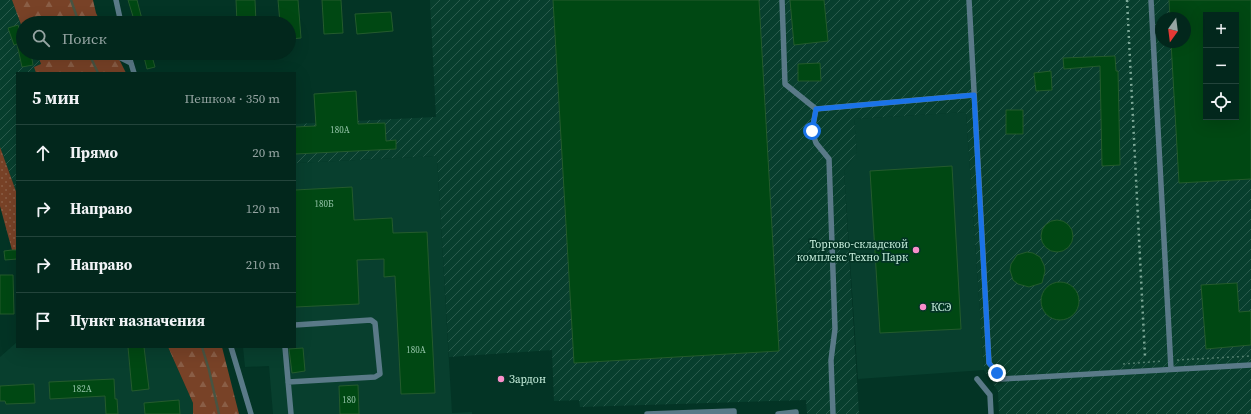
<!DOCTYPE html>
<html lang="ru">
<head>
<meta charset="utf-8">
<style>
  body { margin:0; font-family:"Source Serif 4",serif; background:#103329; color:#f1f3f6 }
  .controls { position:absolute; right:12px; top:12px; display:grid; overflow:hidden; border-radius:0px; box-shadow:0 4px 16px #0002 }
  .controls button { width:36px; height:36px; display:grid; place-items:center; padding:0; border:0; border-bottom:1px solid #23443b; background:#02271c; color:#f1f3f6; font:20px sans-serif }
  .compass { position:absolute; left:1155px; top:12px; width:36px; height:36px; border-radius:50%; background:#02271c; box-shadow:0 4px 16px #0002; rotate:194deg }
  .stop { position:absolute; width:12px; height:12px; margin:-9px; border:3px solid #1a73e8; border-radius:50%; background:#fff }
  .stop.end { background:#1a73e8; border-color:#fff; box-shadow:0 1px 4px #0008 }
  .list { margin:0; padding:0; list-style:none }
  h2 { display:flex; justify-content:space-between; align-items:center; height:52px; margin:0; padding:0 16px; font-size:17px }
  h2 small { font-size:13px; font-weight:400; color:#96a5a3 }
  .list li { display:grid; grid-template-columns:26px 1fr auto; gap:12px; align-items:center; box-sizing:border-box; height:56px; padding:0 16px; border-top:1px solid #23443b }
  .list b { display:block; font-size:15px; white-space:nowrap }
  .list em { font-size:13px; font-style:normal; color:#96a5a3 }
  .icon { flex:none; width:22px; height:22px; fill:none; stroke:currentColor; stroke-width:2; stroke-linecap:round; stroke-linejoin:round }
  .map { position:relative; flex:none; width:1251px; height:414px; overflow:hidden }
  .search { position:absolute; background:#02271c; box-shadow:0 4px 16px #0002; left:16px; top:16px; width:280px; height:44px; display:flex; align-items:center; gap:10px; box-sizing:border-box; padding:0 14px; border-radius:22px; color:#96a5a3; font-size:15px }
  .panel { position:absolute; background:#02271c; box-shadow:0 4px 16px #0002; left:16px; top:72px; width:280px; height:276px; border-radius:0px }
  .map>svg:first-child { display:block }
  .built { fill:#083f2e }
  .industrial { fill:url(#industrial-furrows); fill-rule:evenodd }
  .grass { fill:url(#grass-dots) }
  .forest { fill:url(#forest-firs) }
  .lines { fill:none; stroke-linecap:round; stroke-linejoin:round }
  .stream { stroke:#485442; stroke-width:2.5 }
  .building { fill:#004813; stroke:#245b2d; fill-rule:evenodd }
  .path { stroke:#4f7c6c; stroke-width:1.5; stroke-dasharray:2 3; stroke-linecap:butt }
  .lane { stroke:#5a7a88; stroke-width:5.5 }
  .rail { stroke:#7da998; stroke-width:2.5; stroke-dasharray:2 4; stroke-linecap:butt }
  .route { stroke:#1a73e8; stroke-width:5 }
  .poi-dot { fill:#f98fca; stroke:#033425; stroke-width:1.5 }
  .labels { text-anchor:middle; stroke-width:3.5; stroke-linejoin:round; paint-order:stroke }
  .number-label { font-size:9px; fill:#95c5aa }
  .poi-label { font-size:11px; fill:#c7efdd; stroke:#033425; text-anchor:start }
</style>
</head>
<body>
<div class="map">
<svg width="1251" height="414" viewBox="0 0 1251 414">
  <defs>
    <pattern id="industrial-furrows" width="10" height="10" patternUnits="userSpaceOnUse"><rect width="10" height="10" fill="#083f2e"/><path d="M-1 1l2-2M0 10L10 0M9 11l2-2" fill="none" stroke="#2a5b4c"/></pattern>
    <pattern id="grass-dots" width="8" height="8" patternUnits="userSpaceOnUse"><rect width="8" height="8" fill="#784227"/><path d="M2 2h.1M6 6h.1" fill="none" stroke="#8a5e46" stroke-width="1.8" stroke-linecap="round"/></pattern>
    <pattern id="forest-firs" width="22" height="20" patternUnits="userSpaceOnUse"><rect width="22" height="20" fill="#784227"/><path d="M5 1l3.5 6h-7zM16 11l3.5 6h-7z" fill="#8a5e46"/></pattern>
  </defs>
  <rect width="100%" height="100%" fill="#033425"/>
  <path class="built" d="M966 112 984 370 858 379 844 171 857 152 854 119Z
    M437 156 452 413 472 412V414H273L269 366 245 367 243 347H295V163Z
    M17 342V347H168L193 403V414H0V357Z"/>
  <path class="industrial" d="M0 0H12L23 30V53H37L41 65 34 67 36 73H17V194L0 147Z
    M430 0H1251V414H999L998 391 984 370 966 112 854 119 857 152 844 171 859 414H807L806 400 580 407 579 400 554 401 552 350 449 357 437 156 295 163V124L436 117ZM1206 15H1236V117H1206ZM1161 18H1185V42H1161Z"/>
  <path class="grass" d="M0 147 17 194V250H12L0 206Z"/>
  <path class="forest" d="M12 0H93L96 13 101 23H23V30Z
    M37 53H116L126 73H36L34 67 41 64Z
    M168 347H222L239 414H193V403Z"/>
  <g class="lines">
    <path class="stream" d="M71 0 79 23
      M91 58 98 73
      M202 347 209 370 219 414"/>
  </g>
  <path class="building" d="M128 0H137L143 23H135Z
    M236 0H255L256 23H237Z
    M278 0H298L301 38 289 39V23H280Z
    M322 0H341L343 33 324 34Z
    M553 0H759L779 351 574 363Z
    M790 0H824L828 41 794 45Z
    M1169 0H1251V179L1179 183 1171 42H1185V18H1170ZM1206 15H1236V117H1206Z
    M391 12 393 31 357 34 355 14Z
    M18 25 23 41V53H31L33 65 22 67 17 44 14 45 8 28Z
    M143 53H151L155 67 147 69Z
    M1115 56 1116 71H1118L1120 165 1102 166 1100 66 1064 69 1063 58Z
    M820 63 821 81H798V64Z
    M1051 71 1052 90 1036 91 1034 73Z
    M356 91 358 124 385 123 386 141 396 140V149L295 154V127L316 126 314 94Z
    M1006 110H1023V134H1006Z
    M952 166 961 329 880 333 870 171Z
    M352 187 354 220 392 218 393 233 427 232 435 393 401 394 395 276 384 277V259L357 260 359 304 295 307V190Z
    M1041 236a16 16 0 1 1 32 0a16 16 0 1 1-32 0Z
    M12 250H17V259L5 260 4 251Z
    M1027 252 1033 253 1040 257 1044 265 1045 271 1042 283 1029 287 1018 284 1013 280 1010 270 1011 264 1017 255Z
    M0 275H13L14 314H0Z
    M1041 301a19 19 0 1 1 38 0a19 19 0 1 1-38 0Z
    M1237 283 1239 312 1251 311V345L1206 349 1201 285Z
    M128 347H144L149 389 132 391Z
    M303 348 305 371 292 373 289 349Z
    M114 379 115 399H117L118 414H106L105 396 50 399 49 382Z
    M34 384 35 403 6 404 5 401H0V386Z
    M358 385 359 414H340L339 386Z
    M179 400 180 414H145L144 403Z"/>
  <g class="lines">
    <path class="path" d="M1177 360 1251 356
      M1123 364 1163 361"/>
    <path class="lane" d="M116 0 121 23
      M782 0 785 84 816 109 974 95
      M969 0 989 363 1002 379 1251 365
      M1151 0 1171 369
      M111 53 131 63 134 73
      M128 53 131 63
      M816 109 812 131 816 143 829 159 835 329 831 360 833 414
      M231 347 251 414
      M285 347 291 414
      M977 379 990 395 991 414
      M288 382 375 377 380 374 375 323 371 320 295 325
      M647 414 734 411V414
      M778 414 796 412V414"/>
    <path class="rail" d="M1127 0 1145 357"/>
  </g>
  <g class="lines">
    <path class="route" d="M812 131 816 109 974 95 989 363 997 373"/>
  </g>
  <g class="poi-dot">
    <circle cx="916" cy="250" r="4"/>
    <circle cx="923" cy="307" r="4"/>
    <circle cx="501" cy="379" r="4"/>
  </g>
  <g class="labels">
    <g class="number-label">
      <text x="340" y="133">180А</text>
      <text x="324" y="207">180Б</text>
      <text x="416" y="353">180А</text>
      <text x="82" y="392">182А</text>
      <text x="349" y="403">180</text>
    </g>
    <g class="poi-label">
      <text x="908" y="248" text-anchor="end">Торгово-складской<tspan x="908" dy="13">комплекс Техно Парк</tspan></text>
      <text x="931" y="311">КСЭ</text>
      <text x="509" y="383">Зардон</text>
    </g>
  </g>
</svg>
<div class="controls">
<button>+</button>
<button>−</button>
<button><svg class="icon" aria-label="locate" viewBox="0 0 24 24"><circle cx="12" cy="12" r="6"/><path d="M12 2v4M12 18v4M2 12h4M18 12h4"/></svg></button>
</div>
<svg class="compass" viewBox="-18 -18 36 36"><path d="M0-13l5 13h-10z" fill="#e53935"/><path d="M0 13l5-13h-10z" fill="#96a5a3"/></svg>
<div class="stop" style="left:812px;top:131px"></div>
<div class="stop end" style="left:997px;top:373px"></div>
<div class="search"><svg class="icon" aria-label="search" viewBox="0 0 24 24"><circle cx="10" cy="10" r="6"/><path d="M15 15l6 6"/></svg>Поиск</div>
<section class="panel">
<h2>5 мин<small>Пешком · 350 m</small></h2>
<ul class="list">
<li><svg class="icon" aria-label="ahead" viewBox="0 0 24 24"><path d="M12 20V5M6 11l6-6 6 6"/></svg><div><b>Прямо</b></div><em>20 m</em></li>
<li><svg class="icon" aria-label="right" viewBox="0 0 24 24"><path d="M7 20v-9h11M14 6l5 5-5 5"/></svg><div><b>Направо</b></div><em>120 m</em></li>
<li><svg class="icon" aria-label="right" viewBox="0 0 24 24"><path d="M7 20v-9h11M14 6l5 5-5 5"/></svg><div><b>Направо</b></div><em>210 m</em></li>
<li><svg class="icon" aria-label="arrive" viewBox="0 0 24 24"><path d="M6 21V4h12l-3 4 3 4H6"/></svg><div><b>Пункт назначения</b></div></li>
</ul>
</section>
</div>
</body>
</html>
